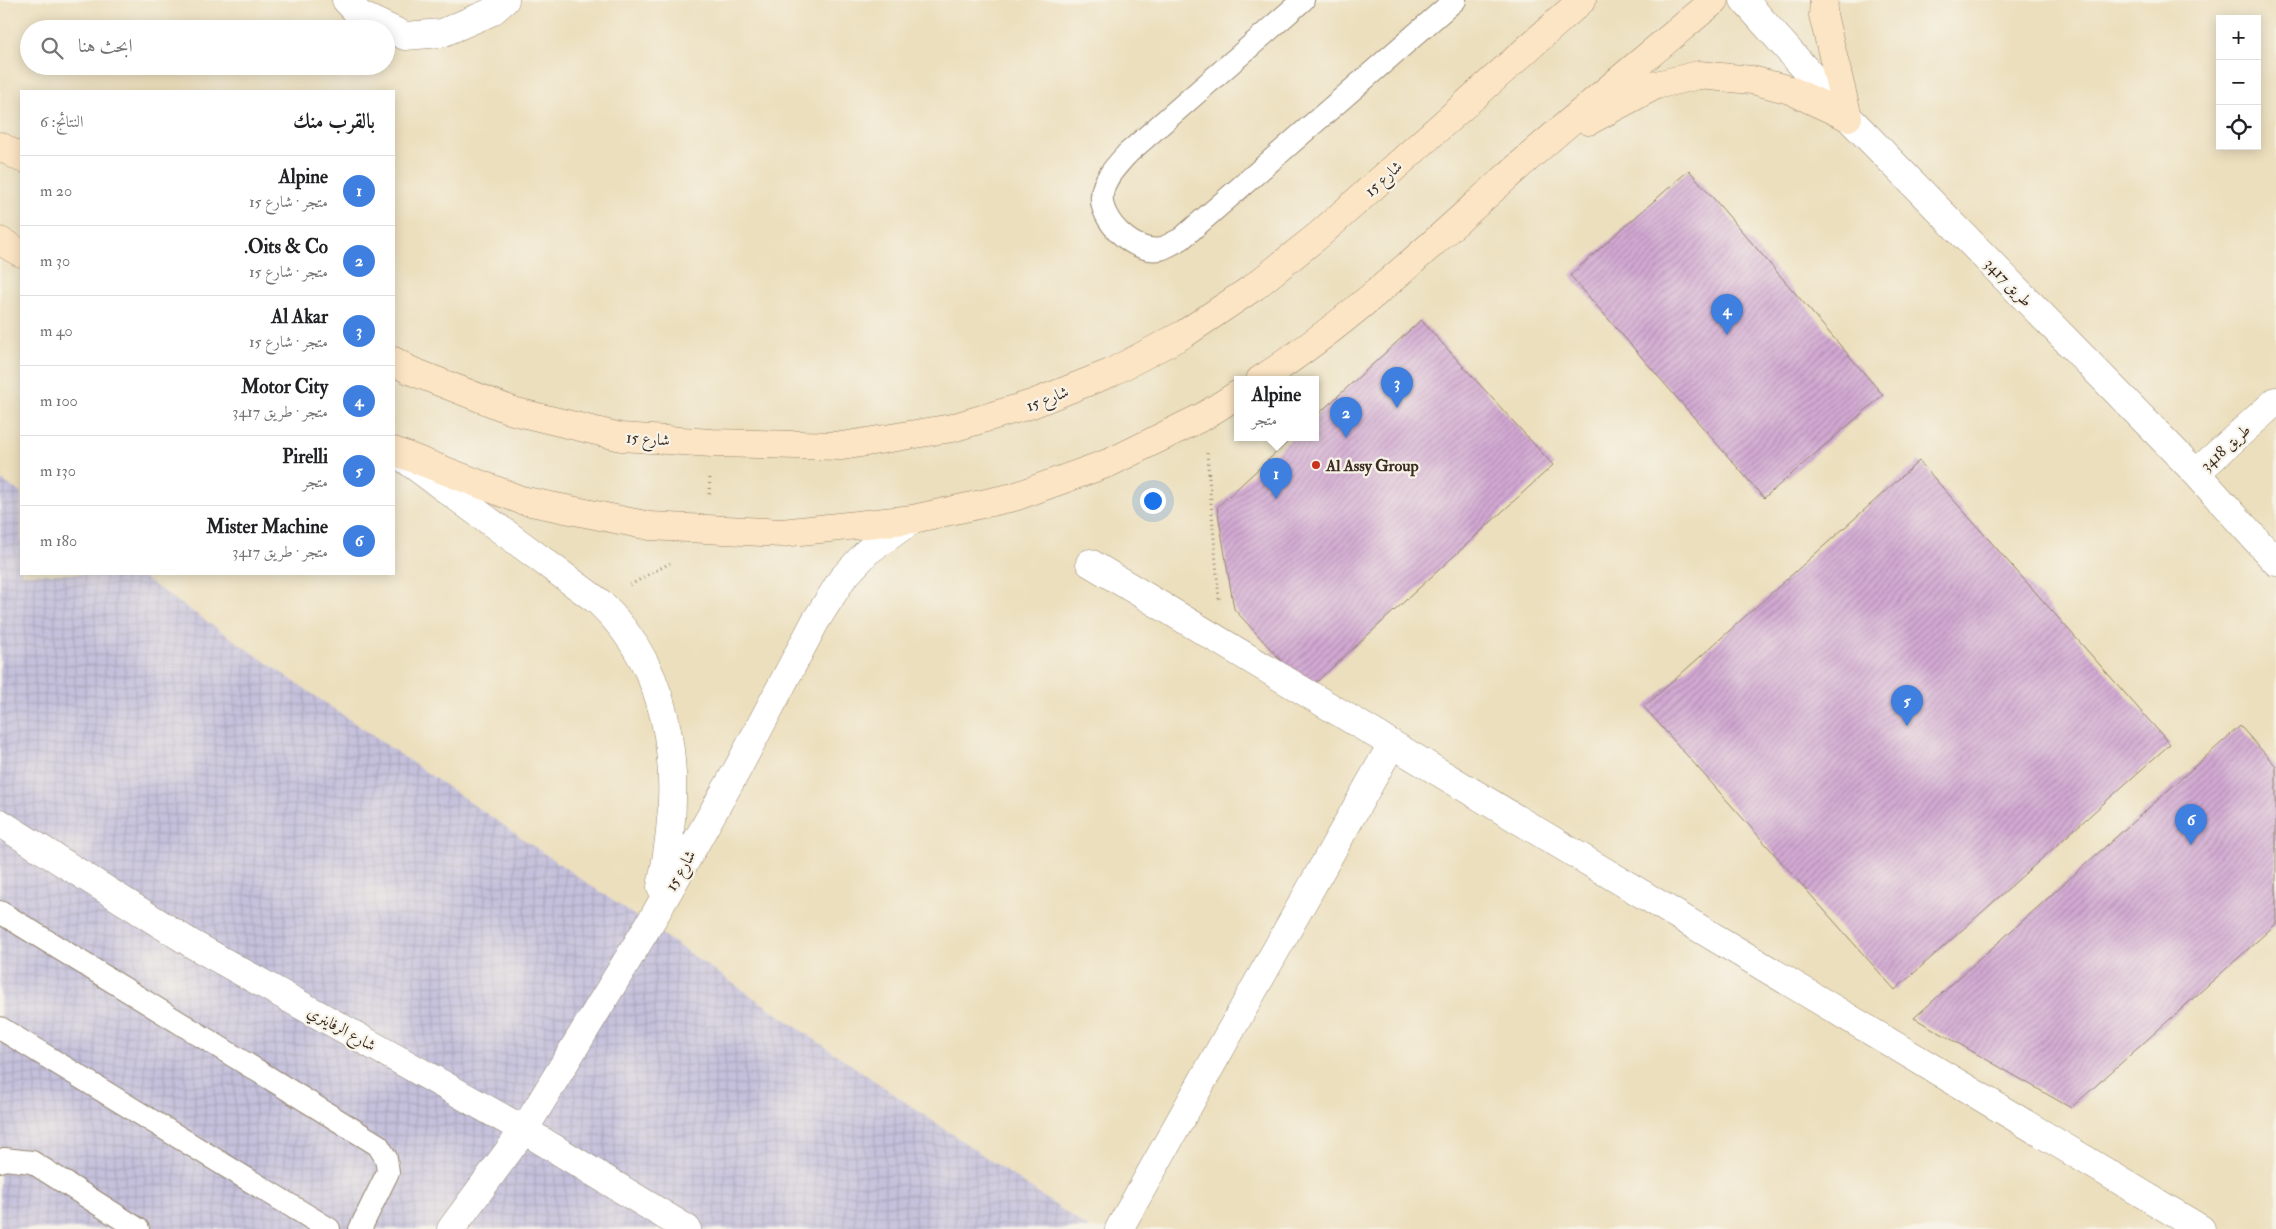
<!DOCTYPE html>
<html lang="ar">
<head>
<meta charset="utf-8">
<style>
  body { margin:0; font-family:"IM FELL Double Pica",Amiri,serif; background:#f6f6f6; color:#202124; direction:rtl }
  .controls { position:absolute; right:15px; top:15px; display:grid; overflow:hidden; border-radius:0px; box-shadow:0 2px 12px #0003 }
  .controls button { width:45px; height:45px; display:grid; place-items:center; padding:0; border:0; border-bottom:1px solid #e0e0e0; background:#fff; color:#202124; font:25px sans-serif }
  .you { position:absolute; left:1152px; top:500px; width:18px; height:18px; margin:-12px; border:4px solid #fff; border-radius:50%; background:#1a73e8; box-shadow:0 0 0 8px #1a73e833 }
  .badge { display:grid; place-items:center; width:32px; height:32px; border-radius:50%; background:#0b8043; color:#fff; font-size:16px; font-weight:700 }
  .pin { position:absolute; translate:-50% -41px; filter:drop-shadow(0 1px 2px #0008) }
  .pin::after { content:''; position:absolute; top:26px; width:18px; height:15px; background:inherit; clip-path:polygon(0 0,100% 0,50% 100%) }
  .popup { position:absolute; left:1234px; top:376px; width:85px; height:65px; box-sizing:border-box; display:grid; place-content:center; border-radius:0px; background:#fff; filter:drop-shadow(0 1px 4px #0005); font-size:16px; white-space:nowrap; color:#757577 }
  .popup b { font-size:19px; color:#202124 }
  .popup::after { content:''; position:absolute; left:50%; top:100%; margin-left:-10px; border:10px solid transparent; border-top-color:#fff }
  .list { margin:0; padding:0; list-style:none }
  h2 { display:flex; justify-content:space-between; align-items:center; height:65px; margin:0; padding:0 20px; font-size:21px }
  h2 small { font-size:16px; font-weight:400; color:#757577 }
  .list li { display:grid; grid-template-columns:32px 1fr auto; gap:15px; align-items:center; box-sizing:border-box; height:70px; padding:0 20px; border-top:1px solid #e0e0e0 }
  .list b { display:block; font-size:19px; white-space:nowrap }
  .list p { margin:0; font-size:16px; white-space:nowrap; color:#757577 }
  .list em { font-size:16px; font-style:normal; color:#757577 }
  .icon { flex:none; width:28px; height:28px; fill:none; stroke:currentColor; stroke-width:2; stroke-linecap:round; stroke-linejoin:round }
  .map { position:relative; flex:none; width:2276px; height:1229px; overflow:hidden; direction:ltr }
  .search { position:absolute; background:#fff; box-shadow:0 2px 12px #0003; left:20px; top:20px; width:375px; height:55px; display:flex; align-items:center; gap:12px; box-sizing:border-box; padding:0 18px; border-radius:28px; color:#757577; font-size:19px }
  .panel { position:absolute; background:#fff; box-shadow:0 2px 12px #0003; left:20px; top:90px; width:375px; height:485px; border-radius:0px; direction:rtl }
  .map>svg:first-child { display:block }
  .industrial { fill:url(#industrial-grid) }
  .building { fill:url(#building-hatch) }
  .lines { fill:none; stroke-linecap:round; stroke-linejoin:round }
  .lane-casing { stroke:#94846e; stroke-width:24 }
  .street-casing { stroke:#94846e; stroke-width:29 }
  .secondary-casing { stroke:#94846e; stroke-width:29 }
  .path { stroke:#94846e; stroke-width:3; stroke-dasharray:1 4; stroke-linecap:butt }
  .lane { stroke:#fff; stroke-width:22 }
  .street { stroke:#fff; stroke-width:28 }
  .secondary { stroke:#fce5c4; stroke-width:28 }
  .poi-dot { fill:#c8321e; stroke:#f7f3e8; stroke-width:2 }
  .labels { text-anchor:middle; stroke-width:4.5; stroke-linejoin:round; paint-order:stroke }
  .street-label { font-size:16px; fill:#3b2a1e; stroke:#f7f3e8 }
  .poi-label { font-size:16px; font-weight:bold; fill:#3b2a1e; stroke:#f7f3e8; text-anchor:start }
</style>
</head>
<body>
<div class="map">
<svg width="2276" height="1229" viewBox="0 0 2276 1229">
  <defs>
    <pattern id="industrial-grid" width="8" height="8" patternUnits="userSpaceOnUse" patternTransform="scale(1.25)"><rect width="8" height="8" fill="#c4c0db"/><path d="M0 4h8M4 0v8" fill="none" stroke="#a9a5bc"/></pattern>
    <pattern id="building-hatch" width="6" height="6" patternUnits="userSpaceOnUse" patternTransform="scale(1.25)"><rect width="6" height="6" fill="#d2a9d3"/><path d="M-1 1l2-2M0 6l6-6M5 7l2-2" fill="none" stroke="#ac8aab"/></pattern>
  </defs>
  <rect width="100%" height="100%" fill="#f7f3e8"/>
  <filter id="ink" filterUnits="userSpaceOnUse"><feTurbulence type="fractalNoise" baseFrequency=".02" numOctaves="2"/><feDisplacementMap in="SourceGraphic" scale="10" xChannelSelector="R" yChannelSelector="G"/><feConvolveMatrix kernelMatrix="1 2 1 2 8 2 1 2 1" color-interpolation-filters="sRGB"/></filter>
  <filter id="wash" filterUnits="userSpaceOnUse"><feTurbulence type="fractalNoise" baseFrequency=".0096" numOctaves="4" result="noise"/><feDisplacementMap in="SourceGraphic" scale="20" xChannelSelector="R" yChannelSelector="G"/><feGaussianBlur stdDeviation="1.12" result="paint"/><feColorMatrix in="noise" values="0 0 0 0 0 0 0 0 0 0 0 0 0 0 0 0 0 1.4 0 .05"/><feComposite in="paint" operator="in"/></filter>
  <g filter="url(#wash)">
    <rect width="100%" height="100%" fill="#ecdfbd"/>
    <path class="industrial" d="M0 479 21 493V574H138L1090 1229H0Z"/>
    <g id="blocks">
      <path class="building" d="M1689 170 1883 395 1764 498 1570 275Z
        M1421 320 1553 465 1308 690 1234 609 1217 507 1292 438H1315V417Z
        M1919 461 2170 744 1895 990 1644 707Z
        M2240 726 2276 766V924L2071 1108 1914 1018Z"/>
    </g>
  </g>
  <g filter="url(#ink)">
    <use href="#blocks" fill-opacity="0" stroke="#94846e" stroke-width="1"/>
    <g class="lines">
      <defs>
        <path id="lane" d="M1303 0 1128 153C1118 164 1103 179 1102 195 1099 220 1134 254 1160 249 1167 247 1174 242 1181 239L1455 0
          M0 912 378 1145 386 1158 388 1172 360 1229
          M0 1028 329 1229
          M0 1161 4 1159 32 1162 138 1229"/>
        <path id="street" d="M346 0 360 15 405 36 442 33 491 12 505 0
          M1744 0 1848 117 2196 473 2276 562
          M405 459 599 602C678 677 683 786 661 887
          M2196 473 2276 401
          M1090 563 2201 1229
          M0 823 192 944 524 1130 687 1229
          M451 1229 524 1130 656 913 738 768 815 622 842 579 868 551 913 519
          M1119 1229 1392 744"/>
        <path id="secondary" d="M1824 0 1823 15 1848 117
          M1589 121 1656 85 1699 75 1752 80 1790 90 1848 117
          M0 146 21 158
          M0 241 21 253
          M394 361 409 370 513 411 621 437 712 443 842 446 952 428 1032 404 1110 373 1184 334 1254 287 1320 234 1582 0
          M1260 380C1348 323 1424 251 1502 181 1571 119 1643 60 1715 0
          M394 451 521 500 650 526 782 533 913 519 1014 497 1111 462 1204 416 1237 395"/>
      </defs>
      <use href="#lane" class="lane-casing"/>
      <use href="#street" class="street-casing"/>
      <use href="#secondary" class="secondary-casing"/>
      <path class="path" d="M1207 453 1219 599
        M709 494 710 477
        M630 585 670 563"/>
      <use href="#lane" class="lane"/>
      <use href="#street" class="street"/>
      <use href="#secondary" class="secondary"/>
    </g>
  </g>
  <circle class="poi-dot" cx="1316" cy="465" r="5"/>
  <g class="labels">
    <g class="street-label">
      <text transform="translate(1383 178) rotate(-42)" y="6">شارع 15</text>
      <text transform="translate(2009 282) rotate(46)" y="6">طريق 3417</text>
      <text transform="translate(1047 398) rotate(-21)" y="6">شارع 15</text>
      <text transform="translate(648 438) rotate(4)" y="6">شارع 15</text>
      <text transform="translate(2225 447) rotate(-42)" y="6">طريق 3418</text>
      <text transform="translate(680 870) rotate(-60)" y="6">شارع 15</text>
      <text transform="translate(342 1028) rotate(29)" y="6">شارع الرفاينري</text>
    </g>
    <g class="poi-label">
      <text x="1326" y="471">Al Assy Group</text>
    </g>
  </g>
</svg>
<div class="controls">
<button>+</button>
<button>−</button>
<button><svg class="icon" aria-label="locate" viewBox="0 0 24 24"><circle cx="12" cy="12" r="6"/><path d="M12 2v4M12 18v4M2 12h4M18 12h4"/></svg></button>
</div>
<div class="you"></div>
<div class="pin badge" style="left:1276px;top:499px;background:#3f7fe0">1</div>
<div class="popup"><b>Alpine</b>متجر</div>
<div class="pin badge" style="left:1346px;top:438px;background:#3f7fe0">2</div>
<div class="pin badge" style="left:1397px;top:408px;background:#3f7fe0">3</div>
<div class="pin badge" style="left:1727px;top:335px;background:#3f7fe0">4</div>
<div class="pin badge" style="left:1907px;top:726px;background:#3f7fe0">5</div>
<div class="pin badge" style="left:2191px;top:845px;background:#3f7fe0">6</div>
<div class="search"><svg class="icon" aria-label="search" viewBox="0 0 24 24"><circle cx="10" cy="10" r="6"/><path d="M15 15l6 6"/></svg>ابحث هنا</div>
<section class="panel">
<h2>بالقرب منك<small>النتائج: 6</small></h2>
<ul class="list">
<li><span class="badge" style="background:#3f7fe0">1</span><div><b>Alpine</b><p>متجر · شارع 15</p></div><em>20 m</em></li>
<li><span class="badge" style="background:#3f7fe0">2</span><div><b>Oits &amp; Co.</b><p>متجر · شارع 15</p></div><em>30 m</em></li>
<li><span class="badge" style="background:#3f7fe0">3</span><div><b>Al Akar</b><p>متجر · شارع 15</p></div><em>40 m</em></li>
<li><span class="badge" style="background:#3f7fe0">4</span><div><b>Motor City</b><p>متجر · طريق 3417</p></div><em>100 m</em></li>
<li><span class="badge" style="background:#3f7fe0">5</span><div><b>Pirelli</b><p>متجر</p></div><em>130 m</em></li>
<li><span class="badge" style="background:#3f7fe0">6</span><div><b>Mister Machine</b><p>متجر · طريق 3417</p></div><em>180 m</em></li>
</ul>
</section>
</div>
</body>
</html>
